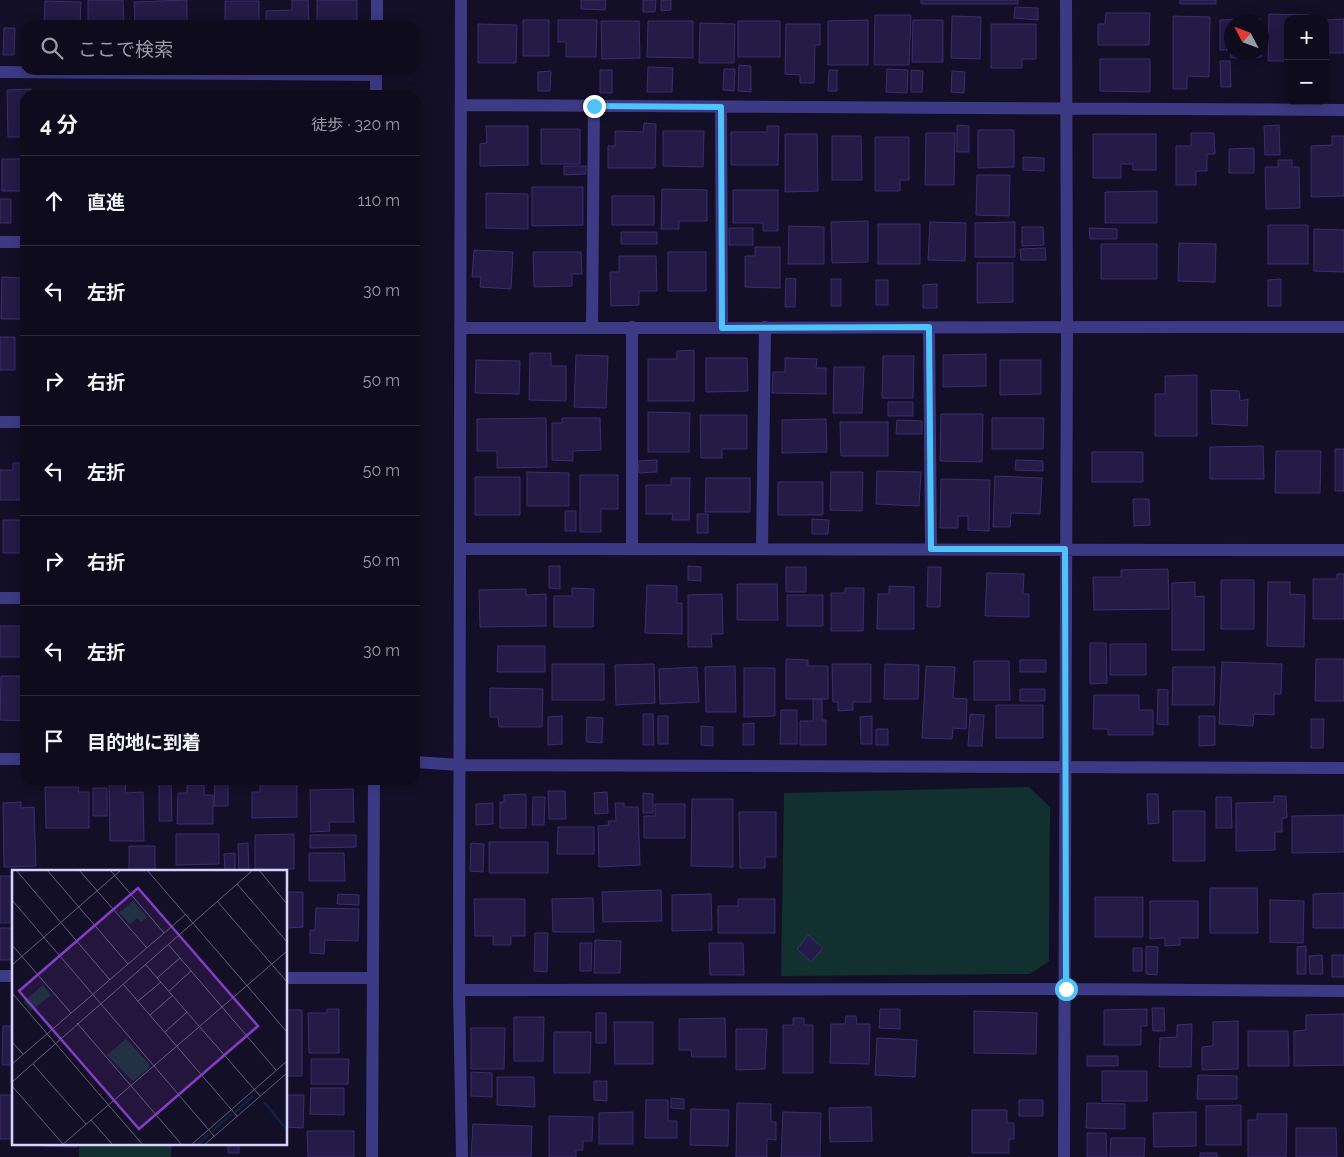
<!DOCTYPE html>
<html lang="ja">
<head>
<meta charset="utf-8">
<style>
  body { margin:0; font-family:Raleway,"Noto Sans JP",sans-serif; background:#1c1929; color:#f1f3f6 }
  .controls { position:absolute; right:15px; top:15px; display:grid; overflow:hidden; border-radius:10px; box-shadow:0 2px 12px #0003 }
  .controls button { width:45px; height:45px; display:grid; place-items:center; padding:0; border:0; border-bottom:1px solid #2e2b3b; background:#0e0b1c; color:#f1f3f6; font:25px sans-serif }
  .compass { position:absolute; left:1224px; top:15px; width:45px; height:45px; border-radius:50%; background:#0e0b1c; box-shadow:0 2px 12px #0003; rotate:311deg }
  .stop { position:absolute; width:15px; height:15px; margin:-11px; border:4px solid #4fc3f7; border-radius:50%; background:#fff }
  .stop.end { background:#4fc3f7; border-color:#fff; box-shadow:0 1px 5px #0008 }
  .list { margin:0; padding:0; list-style:none }
  h2 { display:flex; justify-content:space-between; align-items:center; height:65px; margin:0; padding:0 20px; font-size:21px }
  h2 small { font-size:16px; font-weight:400; color:#9b9ba3 }
  .list li { display:grid; grid-template-columns:32px 1fr auto; gap:15px; align-items:center; box-sizing:border-box; height:90px; padding:0 20px; border-top:1px solid #2e2b3b }
  .list b { display:block; font-size:19px; white-space:nowrap }
  .list em { font-size:16px; font-style:normal; color:#9b9ba3 }
  .icon { flex:none; width:28px; height:28px; fill:none; stroke:currentColor; stroke-width:2; stroke-linecap:round; stroke-linejoin:round }
  .map { position:relative; flex:none; width:1344px; height:1157px; overflow:hidden }
  .search { position:absolute; background:#0e0b1c; box-shadow:0 2px 12px #0003; left:20px; top:20px; width:400px; height:55px; display:flex; align-items:center; gap:12px; box-sizing:border-box; padding:0 18px; border-radius:15px; color:#9b9ba3; font-size:19px }
  .panel { position:absolute; background:#0e0b1c; box-shadow:0 2px 12px #0003; left:20px; top:90px; width:400px; height:695px; border-radius:15px }
  .map>svg:first-child { display:block }
  .green { fill:#12302f }
  .building { fill:#241b47; stroke:#3b2d73 }
  .lines { fill:none; stroke-linecap:round; stroke-linejoin:round }
  .minor { stroke:#3d3a85; stroke-width:12 }
  .route { stroke:#4fc3f7; stroke-width:6 }
  .inset-river { fill:none; stroke:#0c2248; stroke-width:2.5 }
  .inset-road { fill:none; stroke:#625e7d; stroke-width:1 }
  .view { fill:#843dc5; fill-opacity:0.15; stroke:#843dc5; stroke-width:2.5 }
  .inset-edge { fill:none; stroke:#d9d4ff; stroke-width:2.5 }
</style>
</head>
<body>
<div class="map">
<svg width="1344" height="1157" viewBox="0 0 1344 1157">
  <rect width="100%" height="100%" fill="#130f26"/>
  <path class="green" d="M48 90H209V95H48Z
    M1029 787 1050 807 1049 961 1030 974 781 976 784 793Z
    M79 1143H172L171 1157H79Z"/>
  <path class="building" d="M88 0H123L124 25H88Z
    M187 0V25H135L134 2Z
    M292 0H308L309 25H266V11L292 10Z
    M317 0H357V25H317Z
    M581 0H606L605 10 581 9Z
    M643 0H656L655 12H643Z
    M661 0H671V10L661 11Z
    M921 0H1018V4H921Z
    M1180 0H1216V4H1180Z
    M45 1 81 2 80 25H44Z
    M225 1H259V25H225Z
    M1015 7 1038 8V20L1014 18Z
    M1106 13H1150L1149 45H1098V24H1105Z
    M1269 14 1309 15V19H1288V61H1268Z
    M875 15H911L909 65H874Z
    M952 16 981 17 980 59 951 58Z
    M1173 16 1210 17 1209 77 1187 76V89H1173Z
    M1260 19V22H1232V52H1261V57L1231 58 1230 50H1220V20Z
    M1344 19V53H1325V20Z
    M523 20H549V56H523Z
    M558 20H597L596 57H566V42H558Z
    M868 20V65H828V21Z
    M913 20H943V62H912Z
    M601 21H639L640 58 602 59Z
    M648 21H693V58L647 57Z
    M738 21H780V57H738Z
    M700 23 735 24 734 63H699Z
    M478 24 517 25 516 63H478Z
    M786 24H820V45H815L814 83H800V75L785 74Z
    M991 24H1036V59H1022V68H991Z
    M4 28H15L14 55H3Z
    M1100 59H1150V92L1100 91Z
    M1220 61H1230L1231 87H1221Z
    M739 65 751 66V92L738 91Z
    M648 67 673 68 672 92H647Z
    M724 69H735L734 91 723 90Z
    M887 69 908 70 907 93 886 92Z
    M600 70H612V93H600Z
    M829 70H837V91H828Z
    M911 70 923 71 922 92H911Z
    M551 71 550 91H538V72Z
    M952 71 965 72 964 93 951 92Z
    M31 89V95H25V137H8L7 90Z
    M224 93H259V95H224Z
    M644 123 656 124 655 168H608V146H615V131L643 132Z
    M957 125 969 126V152H957Z
    M1279 125 1280 155H1265L1264 126Z
    M486 126H528V165L480 166V144L487 143Z
    M767 126H779L778 165H731V132H767Z
    M541 129H580V164H541Z
    M978 130H1014V167L978 168Z
    M663 131H704L703 167 663 166Z
    M926 133H955L954 185H925Z
    M1191 133H1214L1215 154H1207V171H1196V185H1176V146H1191Z
    M785 134H817L818 191 785 192Z
    M1093 134H1156V170H1133V164H1121V178H1093Z
    M832 136H861L862 180H832Z
    M1332 136H1344V196L1311 197V146L1332 145Z
    M875 137H909V180H900V191H875Z
    M1254 148V173H1229V149Z
    M1023 157 1044 158V171L1023 170Z
    M2 159H25V191H2Z
    M1278 160H1292V167H1299L1300 208 1266 209 1265 167H1278Z
    M564 166H586V174L564 175Z
    M977 175H1010L1009 216 976 215Z
    M532 187H583V225L532 226Z
    M662 189 707 190V221H679V229H661Z
    M733 190H778V231H763V223H733Z
    M1157 191V223H1105V192Z
    M486 193 528 194V229L486 228Z
    M612 196H654V225H612Z
    M0 199H11V223H0Z
    M868 221V262L832 263 831 222Z
    M930 222 966 223 965 261 928 260Z
    M1015 222V257H975V223Z
    M878 224H920V264H878Z
    M1268 225H1308V264H1268Z
    M789 226 824 227V264H788Z
    M1022 227H1043L1044 245 1022 246Z
    M729 228H753V245H729Z
    M1089 228 1117 229V239H1090Z
    M1314 229 1344 230V272L1314 271Z
    M621 232H657V244H621Z
    M1179 243 1216 244 1215 282 1178 281Z
    M1101 244H1157V279H1101Z
    M755 247H780V288L745 287V256H755Z
    M1045 248 1046 260H1021L1020 249Z
    M474 250 513 252 511 289 480 287 481 277H472Z
    M533 252H581L582 274H572V286L534 287Z
    M668 252H706V291H668Z
    M619 256H656L657 291H639V305L611 306 610 272H619Z
    M977 263H1013V302L977 303Z
    M2 277 25 278V319H1Z
    M786 278 796 279 795 307H785Z
    M831 279H841V306H831Z
    M1281 279V306H1268V280Z
    M876 280H888V305H876Z
    M937 284V308H923V285Z
    M0 337H15V370H0Z
    M694 350V401H648V359H677V351Z
    M530 353H551V366H566V401L529 400Z
    M986 354V386L943 387V355Z
    M576 355 608 356 606 408 574 407Z
    M883 356H914L913 398H882Z
    M706 358H747L748 391 706 392Z
    M785 358 817 359 816 368H826V394L772 393 773 372H785Z
    M476 360 520 361 519 394 475 393Z
    M1000 360H1041V394L1000 395Z
    M834 367H864L862 413H833Z
    M1197 375V436H1155V394H1165V376Z
    M1211 390 1239 391 1240 401 1248 399 1247 426 1212 424Z
    M888 402H913V416H888Z
    M648 412 690 413 689 452H648Z
    M941 414H983L982 462 940 461Z
    M700 415H747V449H722V458H701Z
    M546 418 547 467 497 468V451H477V419Z
    M562 418H600L601 450 573 451V461L552 460V423H562Z
    M992 418H1044L1043 449H992Z
    M826 419 827 452 782 453V420Z
    M897 420 922 421V434H896Z
    M840 422H888V456H841Z
    M1263 446 1264 479H1210V447Z
    M1335 449H1344V491H1335Z
    M1276 451H1321L1320 493H1275Z
    M1092 452H1143V482H1092Z
    M657 460V472L639 473 638 461Z
    M1016 460 1043 461V471L1015 470Z
    M13 463H25V500H0V470H13Z
    M877 471 921 472 919 506 876 504Z
    M527 472 569 473V506H527Z
    M831 472H863L862 511 830 510Z
    M580 475H618V509H601V532H580Z
    M995 476 1042 478 1040 514 1011 513 1010 527H993Z
    M475 477H520V515H475Z
    M671 478H690L689 520H672L673 514H646V485H671Z
    M706 478H750V512H705Z
    M941 479 990 480 989 531 968 530V516H958V528H940Z
    M778 482H823V515H778Z
    M1133 499H1149L1150 525 1134 526Z
    M565 511H576V531H565Z
    M697 514H708V533H697Z
    M812 519 829 520 828 534H812Z
    M3 520H25V553H3Z
    M549 566H560V589L549 588Z
    M688 566 701 567V581L688 580Z
    M786 567H806V592H786Z
    M928 567H941L940 607H927Z
    M1168 569 1169 609 1094 610 1093 577H1121V570Z
    M987 573 1024 574 1023 594H1029V617L985 616Z
    M1337 574H1344V619H1313V579H1337Z
    M1221 580H1254V629H1221Z
    M1195 582V597L1204 596V650H1172V583Z
    M1268 582H1290V594L1305 595 1304 647 1267 646Z
    M737 584H777L778 620H737Z
    M647 585 677 586V603H682V634L645 633Z
    M889 586 914 587V629H877L878 594H889Z
    M572 588 594 589 593 627H554V596H572Z
    M845 588H864L863 631H831V593H845Z
    M526 589V595L546 594V626L480 627 479 590Z
    M722 594 723 634H711L712 647H688V595Z
    M787 595H823V626H787Z
    M24 621 25 657H0V626H24Z
    M1090 643H1106L1107 683 1090 684Z
    M1110 644H1146V675H1110Z
    M498 646H545V672H497Z
    M786 659 808 660V666H828V699H786Z
    M1316 659H1344V701H1315Z
    M1020 660H1046V672H1020Z
    M974 661H1009L1010 700H974Z
    M1222 662 1282 664 1281 694H1274V715L1254 714 1253 726 1219 724Z
    M552 664H604V700H552Z
    M654 664 655 703 616 705 615 665Z
    M832 664H871V702H853V710L838 711V702H833Z
    M885 664 919 665 918 699H884Z
    M735 666 736 712H706L705 667Z
    M926 666 955 667 953 698 967 699 966 729 953 728 952 739 922 738Z
    M697 667 699 702 660 704 659 669Z
    M1173 667H1215L1214 705H1172Z
    M744 668H775V716L744 717Z
    M1 676H25V721L0 720Z
    M490 688 543 689 542 727H499L498 717H490Z
    M1020 689H1045V701H1020Z
    M1158 689 1168 690V725L1157 724Z
    M1094 695H1139V710H1153V735H1108V729H1093Z
    M813 699H822V720H826V745H800V721H813Z
    M996 705H1043V738H996Z
    M781 710H797V744H780Z
    M643 714H653L654 745H643Z
    M970 714 984 715 982 746H968Z
    M562 716V744L548 745V717Z
    M658 716H668V744H658Z
    M872 716V744H861L860 717Z
    M1199 716H1215V745L1199 746Z
    M587 717 603 718 602 743 586 742Z
    M1311 719H1324L1323 748H1311Z
    M754 723V745H743V724Z
    M701 726 713 727V746L701 745Z
    M876 729H888V745H876Z
    M109 782H126L125 793 143 792 144 841H110Z
    M159 782H171L172 821H159Z
    M215 783H228V806H214Z
    M260 784H297V817L252 818V792H260Z
    M187 785H204V795H213V824H177L178 793H187Z
    M45 787H79L78 792H89V828H46Z
    M93 788H107V816H93Z
    M353 789 354 822H329L330 831 311 832 310 790Z
    M548 791H565L566 819H549Z
    M607 792 608 813 595 814 594 793Z
    M643 793 653 794V813H643Z
    M526 794V828H500V802H504V795Z
    M1147 794H1158L1159 823 1148 824Z
    M1274 796H1286L1287 818H1282V832H1275V850L1236 851V803L1274 802Z
    M533 797H545L544 825H532Z
    M1216 797H1231L1232 828H1216Z
    M692 799H733V867L691 866Z
    M21 802V808L34 807 36 866 4 867 3 803Z
    M493 803V824L476 825V804Z
    M615 803H624V807H638L640 865 599 867 598 826 609 825 608 821H616Z
    M655 804H685V838H644V816H655Z
    M1173 811H1205V861H1173Z
    M739 812H776V857H765V868H740Z
    M1344 815V852L1292 853V816Z
    M558 827H594V854H557Z
    M176 834H219V864L176 865Z
    M294 834V869H255V835Z
    M310 835H356V847L310 848Z
    M489 842H548V873H489Z
    M248 843 249 871H239L238 844Z
    M471 843 484 844 483 872 470 871Z
    M129 846H155V870H129Z
    M235 853V871H225L224 854Z
    M309 853H344L345 881H309Z
    M0 876H14V923H0Z
    M1210 888H1257L1258 933H1210Z
    M661 890 662 921 603 922 602 892Z
    M286 892H303V927L286 928Z
    M1344 893V928H1313V894Z
    M338 894 359 895V905L337 904Z
    M711 894 712 930 672 931V895Z
    M1095 897H1143V937H1095Z
    M593 898 594 932H553L552 899Z
    M474 899H525V936H511V945H493V936H475Z
    M738 899H775V933H718V906H738Z
    M1270 900 1304 901 1303 943 1270 942Z
    M1150 901H1198V938H1180V945L1165 946V938L1150 939Z
    M316 908 359 909 358 941 325 940 324 954 310 953V930H315Z
    M0 928H14V960H0Z
    M535 933H548L547 972 534 971Z
    M808 935 823 948 811 962 797 949Z
    M595 940 621 941 620 973H594Z
    M580 943H592L591 971H580Z
    M709 943H743L744 975H710Z
    M1146 946 1158 947 1157 975 1146 974Z
    M1306 946V974H1297V947Z
    M1133 948H1142V971H1133Z
    M1322 955 1323 974H1310L1309 956Z
    M1332 955H1344V977H1332Z
    M1152 1008H1164L1165 1031H1153Z
    M327 1009H339V1053H309L308 1013H327Z
    M880 1009H900V1029L879 1028Z
    M1147 1009V1026H1141V1045H1104V1010Z
    M286 1010H302V1076H286Z
    M974 1011 1037 1013 1036 1054 974 1053Z
    M596 1013H606V1043H596Z
    M1344 1014V1065L1294 1066V1031L1306 1030V1015Z
    M846 1016H856L857 1024H870L869 1064 830 1063 831 1024H845Z
    M514 1017H544L543 1061H514Z
    M725 1018 726 1057H692L691 1050H679V1019Z
    M793 1018H804V1025H813V1073H783V1025H793Z
    M1238 1021V1069L1202 1070V1047L1213 1046V1022Z
    M614 1022H653V1064H615Z
    M1192 1024 1191 1067H1159L1160 1038 1177 1037V1025Z
    M3 1026H14V1065H2Z
    M471 1028H505L504 1069H471Z
    M736 1029H767L765 1069 736 1070Z
    M1248 1031H1288L1289 1066H1248Z
    M554 1032H591L590 1073H554Z
    M877 1038 917 1040 915 1077 875 1075Z
    M1087 1056H1118V1066H1087Z
    M311 1059H349L348 1084H311Z
    M1102 1071H1147V1101H1102Z
    M471 1072 492 1073V1097L471 1096Z
    M1198 1075 1237 1076V1099H1197Z
    M497 1077H534L535 1107 497 1105Z
    M594 1081H607V1101L594 1100Z
    M311 1088H344V1115L310 1114Z
    M0 1095H14V1139H0Z
    M286 1095H304L303 1128 286 1127Z
    M671 1098 684 1099V1109L671 1108Z
    M646 1100H668V1121H677V1138H645Z
    M1019 1100H1043V1116H1019Z
    M737 1103 771 1104V1122H776V1140L767 1139V1157H736Z
    M1087 1103 1125 1104V1129L1086 1128Z
    M1241 1105V1145H1206V1106Z
    M871 1107 872 1141 830 1142 829 1108Z
    M691 1109 729 1110 728 1146 690 1145Z
    M972 1110H1007V1123H1014V1139H1009V1153H972Z
    M633 1112V1144H599V1113Z
    M783 1112 821 1113 820 1157H781Z
    M1196 1112V1146L1154 1147 1153 1113Z
    M1257 1114H1287L1286 1157H1248V1120H1257Z
    M549 1116 593 1117 592 1141H583V1150H576V1157H549Z
    M473 1124 532 1126 531 1157H471Z
    M1296 1128H1336L1337 1157H1296Z
    M307 1131H354V1157H308Z
    M1087 1133H1106L1107 1157H1087Z
    M1111 1138H1145L1144 1157H1110Z
    M43 1143H77V1147L43 1146Z
    M221 1143H239V1153H228V1145H221Z
    M1200 1153H1217V1157H1200Z"/>
  <g class="lines">
    <path class="minor" d="M461 0 459 990 462 1157
      M377 25V0
      M0 72 376 75
      M376 95V70
      M462 105 1344 110
      M721 107 722 327
      M0 242H25
      M632 327V548
      M929 327 931 549
      M460 328 1344 327
      M592 328 594 106
      M0 422H25
      M460 549 1344 550
      M762 549 765 327
      M0 598H25
      M0 759H25
      M415 762 460 765 1344 768
      M0 976H14
      M286 978H372
      M459 990 1066 989 1344 991
      M372 1157 374 780
      M1064 1157 1067 327 1066 0"/>
  </g>
  <g class="lines">
    <path class="route" d="M594 106 721 107 722 328 929 327 931 549H1065L1066 989"/>
  </g>
  <g transform="translate(12 870)">
    <rect width="275" height="275" fill="#130f26"/>
    <path d="M121 31 135 47 129 52 125 48 118 54 107 43ZM31 115 39 125 19 141 11 132ZM114 169 137 194V198L121 211 95 185Z" fill="#12302f"/>
    <path class="inset-river" d="M252 232 275 260M223 242 241 226M200 261 220 244M185 275 197 264"/>
    <path class="inset-road" d="M4 0 98 110M35 0 116 94M67 0 135 78M98 0 152 63M135 0 275 162M247 0 275 34M225 14 275 72M0 30 202 266M205 31 275 112M156 74 264 200M0 75 59 143M133 94 248 226M0 95 109 0M145 108 168 88M111 114 225 246M157 121 179 101M0 123 131 275M126 131 149 112M138 145 161 125M65 153 170 275M153 162 175 142M0 172 11 184M0 194 173 45M21 194 74 254M0 212 241 0M0 216 51 274M79 250 101 275M50 275 275 81M179 275 275 191M192 275 275 203"/>
    <path class="view" d="M126 18 246 156 127 259 7 121Z"/>
    <rect width="275" height="275" class="inset-edge"/>
  </g>
</svg>
<div class="controls">
<button>+</button>
<button>−</button>
</div>
<svg class="compass" viewBox="-18 -18 36 36"><path d="M0-13l5 13h-10z" fill="#e53935"/><path d="M0 13l5-13h-10z" fill="#9b9ba3"/></svg>
<div class="stop" style="left:1066px;top:989px"></div>
<div class="stop end" style="left:594px;top:106px"></div>
<div class="search"><svg class="icon" aria-label="search" viewBox="0 0 24 24"><circle cx="10" cy="10" r="6"/><path d="M15 15l6 6"/></svg>ここで検索</div>
<section class="panel">
<h2>4 分<small>徒歩 · 320 m</small></h2>
<ul class="list">
<li><svg class="icon" aria-label="ahead" viewBox="0 0 24 24"><path d="M12 20V5M6 11l6-6 6 6"/></svg><div><b>直進</b></div><em>110 m</em></li>
<li><svg class="icon" aria-label="left" viewBox="0 0 24 24"><path d="M17 20v-9H6M10 6l-5 5 5 5"/></svg><div><b>左折</b></div><em>30 m</em></li>
<li><svg class="icon" aria-label="right" viewBox="0 0 24 24"><path d="M7 20v-9h11M14 6l5 5-5 5"/></svg><div><b>右折</b></div><em>50 m</em></li>
<li><svg class="icon" aria-label="left" viewBox="0 0 24 24"><path d="M17 20v-9H6M10 6l-5 5 5 5"/></svg><div><b>左折</b></div><em>50 m</em></li>
<li><svg class="icon" aria-label="right" viewBox="0 0 24 24"><path d="M7 20v-9h11M14 6l5 5-5 5"/></svg><div><b>右折</b></div><em>50 m</em></li>
<li><svg class="icon" aria-label="left" viewBox="0 0 24 24"><path d="M17 20v-9H6M10 6l-5 5 5 5"/></svg><div><b>左折</b></div><em>30 m</em></li>
<li><svg class="icon" aria-label="arrive" viewBox="0 0 24 24"><path d="M6 21V4h12l-3 4 3 4H6"/></svg><div><b>目的地に到着</b></div></li>
</ul>
</section>
</div>
</body>
</html>
